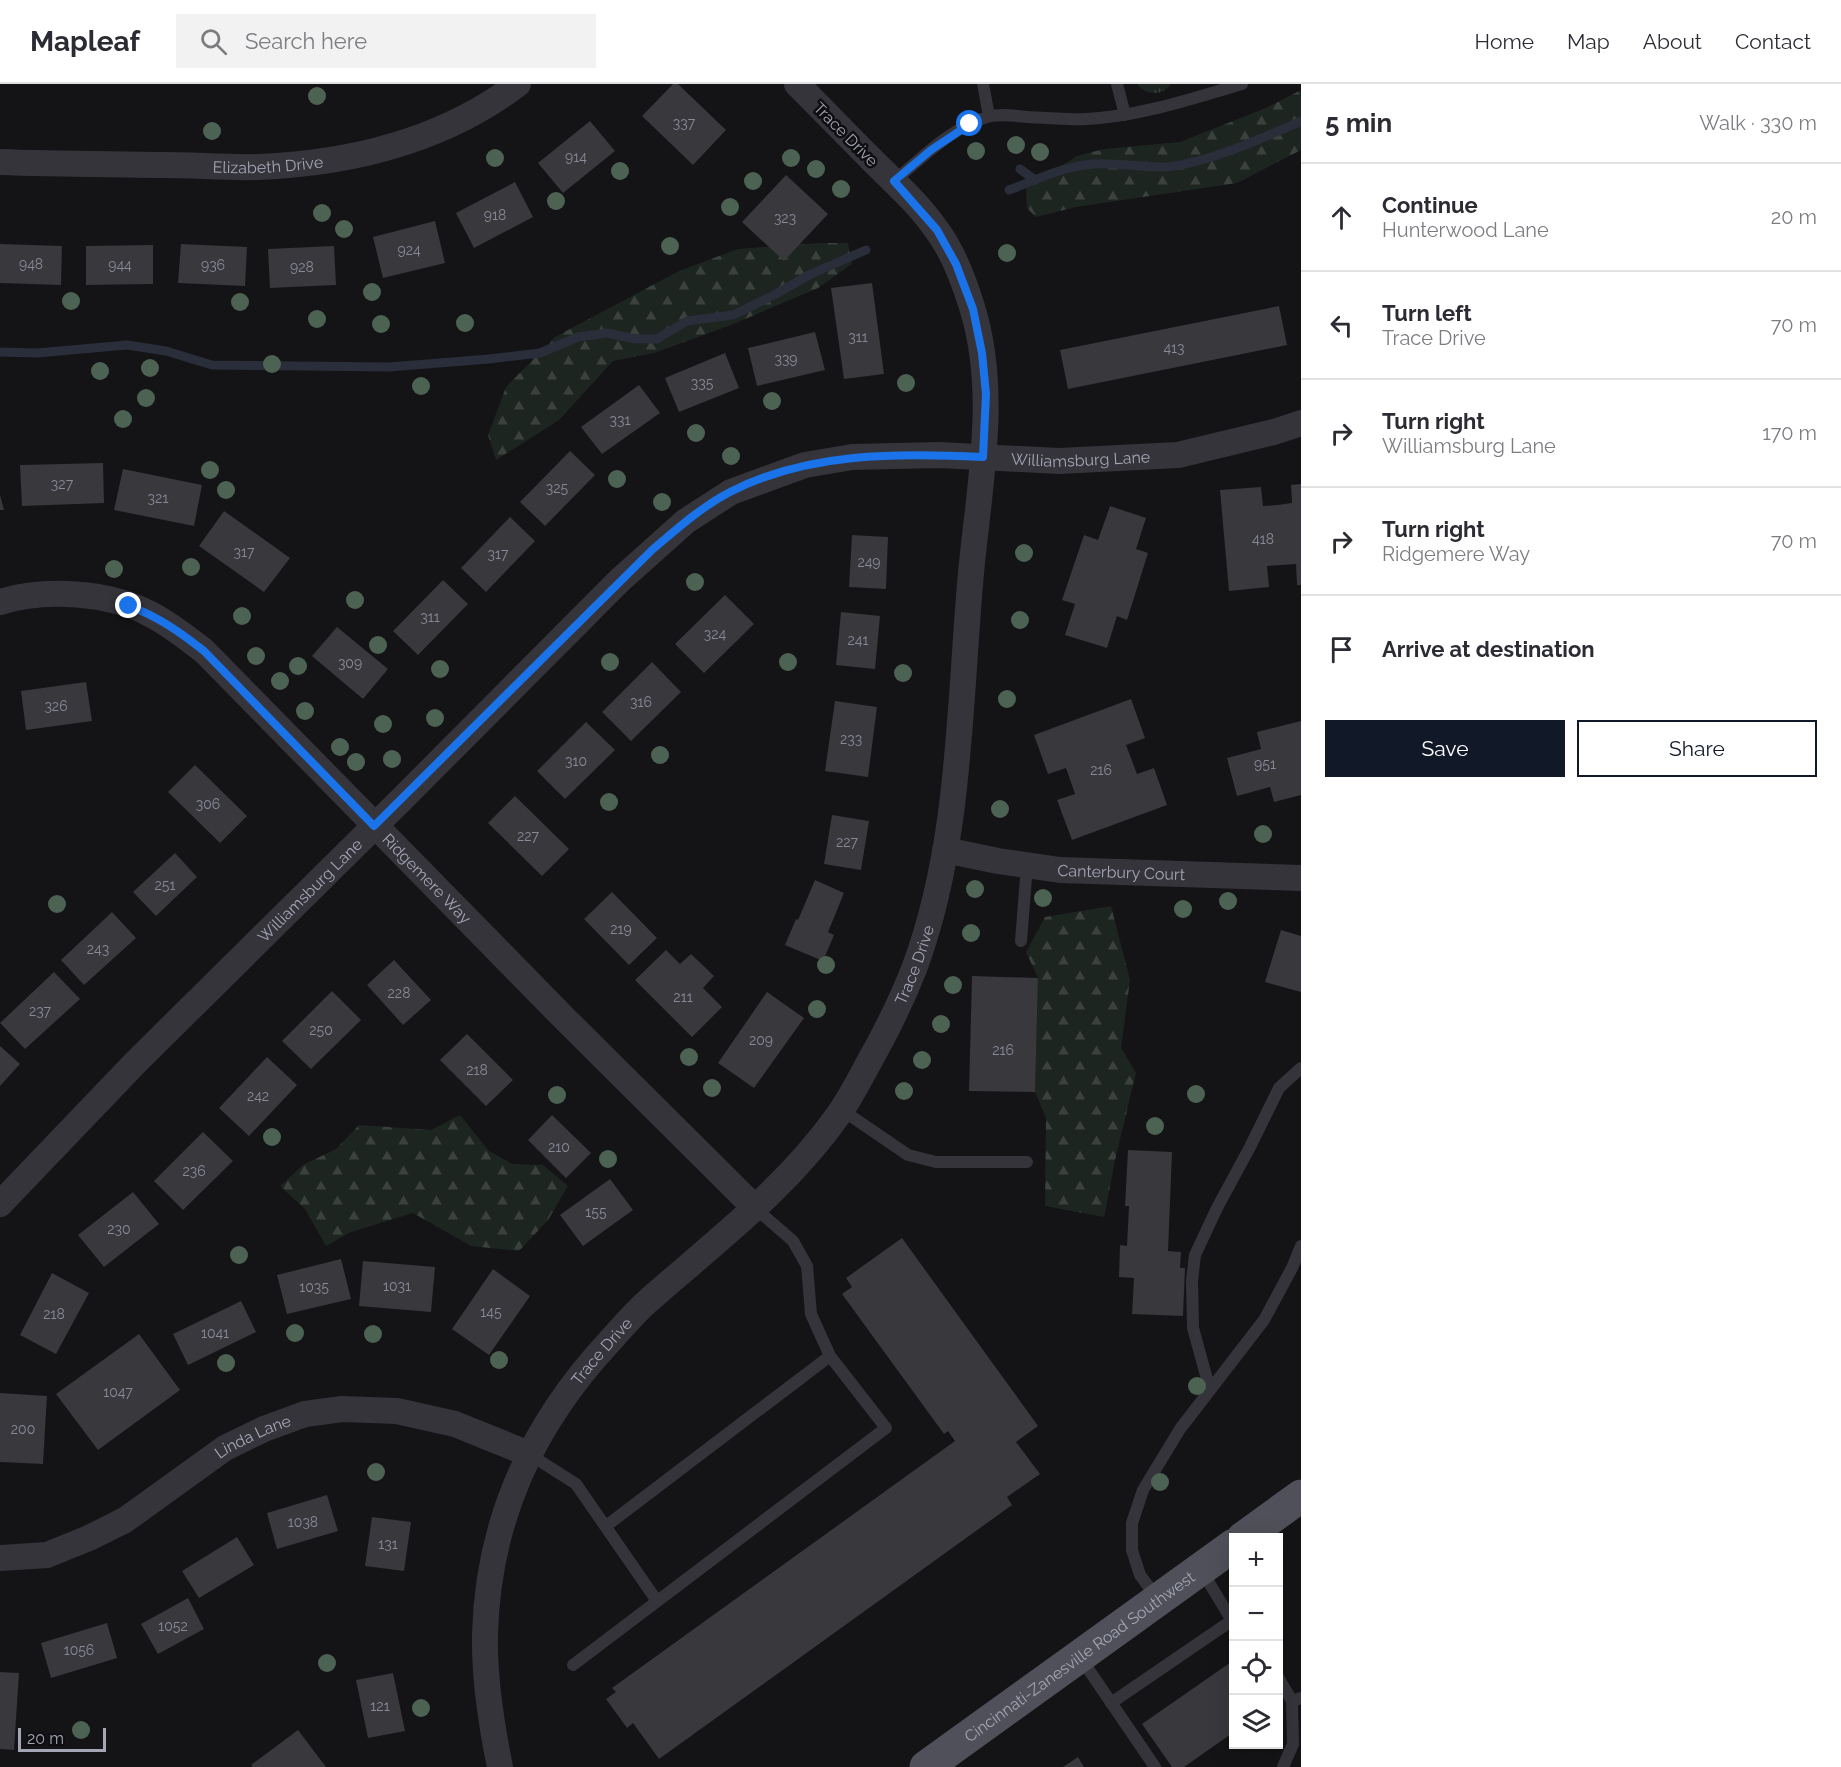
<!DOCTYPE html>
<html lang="en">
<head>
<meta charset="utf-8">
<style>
  body { margin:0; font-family:Raleway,sans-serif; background:#f2f2f3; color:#2b2b33 }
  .controls { position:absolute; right:18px; bottom:18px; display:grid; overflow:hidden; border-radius:0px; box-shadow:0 6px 24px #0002 }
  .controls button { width:54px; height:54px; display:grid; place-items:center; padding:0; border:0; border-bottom:2px solid #e1e1e2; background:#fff; color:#2b2b33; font:30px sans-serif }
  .scale { position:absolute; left:18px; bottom:15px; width:88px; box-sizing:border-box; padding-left:6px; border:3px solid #a4a6b6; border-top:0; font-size:16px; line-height:21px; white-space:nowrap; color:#a4a6b6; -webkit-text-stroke:4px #0f0e10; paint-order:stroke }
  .stop { position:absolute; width:18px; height:18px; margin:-14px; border:4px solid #1a73e8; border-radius:50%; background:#fff }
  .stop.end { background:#1a73e8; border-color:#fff; box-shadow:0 2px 6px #0008 }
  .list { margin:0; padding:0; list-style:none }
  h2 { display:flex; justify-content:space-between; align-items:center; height:78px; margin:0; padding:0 24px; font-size:26px }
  h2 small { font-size:20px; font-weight:400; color:#7c7c81 }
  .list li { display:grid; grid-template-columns:39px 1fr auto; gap:18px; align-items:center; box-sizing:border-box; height:108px; padding:0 24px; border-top:2px solid #e1e1e2 }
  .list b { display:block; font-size:22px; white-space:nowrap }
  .list p { margin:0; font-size:20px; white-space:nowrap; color:#7c7c81 }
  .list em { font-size:20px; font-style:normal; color:#7c7c81 }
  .actions { display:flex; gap:12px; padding:18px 24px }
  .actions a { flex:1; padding:14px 0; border:2px solid #111827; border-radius:0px; text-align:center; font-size:21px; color:#111827 }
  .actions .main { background:#111827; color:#fff }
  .icon { flex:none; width:33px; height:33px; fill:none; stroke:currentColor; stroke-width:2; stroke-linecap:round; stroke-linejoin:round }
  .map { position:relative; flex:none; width:1301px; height:1683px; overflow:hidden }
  header { display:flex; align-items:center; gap:36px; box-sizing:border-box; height:84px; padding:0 30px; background:#fff; border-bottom:2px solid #e1e1e2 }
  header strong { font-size:28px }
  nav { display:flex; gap:33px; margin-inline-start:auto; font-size:21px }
  .search { width:420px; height:54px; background:#f2f2f3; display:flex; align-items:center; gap:15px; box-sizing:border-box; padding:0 21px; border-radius:0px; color:#7c7c81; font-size:22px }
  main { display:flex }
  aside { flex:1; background:#fff }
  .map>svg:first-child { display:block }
  .grass { fill:url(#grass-tufts) }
  .forest { fill:url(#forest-firs) }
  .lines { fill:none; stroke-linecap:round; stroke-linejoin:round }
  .stream { stroke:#292e3a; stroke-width:9 }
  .building { fill:#38383d }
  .lane { stroke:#35343a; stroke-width:12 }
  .street { stroke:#35343a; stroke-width:26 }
  .primary { stroke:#50505a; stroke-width:33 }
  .tree { fill:#4c6253 }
  .route { stroke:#1a73e8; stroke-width:8 }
  .labels { text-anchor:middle; stroke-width:5; stroke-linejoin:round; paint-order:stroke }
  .number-label { font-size:14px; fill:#898a98 }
  .street-label { font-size:16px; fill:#a4a6b6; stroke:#0f0e10 }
</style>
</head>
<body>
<header>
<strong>Mapleaf</strong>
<div class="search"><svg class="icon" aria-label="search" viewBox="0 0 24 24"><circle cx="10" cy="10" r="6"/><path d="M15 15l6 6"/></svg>Search here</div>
<nav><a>Home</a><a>Map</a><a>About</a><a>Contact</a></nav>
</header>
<main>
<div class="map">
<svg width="1301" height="1683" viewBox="0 0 1301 1683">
  <defs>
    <pattern id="grass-tufts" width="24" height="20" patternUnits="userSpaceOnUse" patternTransform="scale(1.5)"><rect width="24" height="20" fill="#1d2520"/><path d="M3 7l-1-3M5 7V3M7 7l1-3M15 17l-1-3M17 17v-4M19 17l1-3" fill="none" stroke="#3b423e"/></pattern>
    <pattern id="forest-firs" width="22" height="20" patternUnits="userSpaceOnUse" patternTransform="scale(1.5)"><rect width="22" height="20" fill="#1d2520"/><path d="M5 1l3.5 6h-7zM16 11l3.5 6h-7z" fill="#3b423e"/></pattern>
  </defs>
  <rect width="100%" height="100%" fill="#141315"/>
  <path class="grass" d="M1137 0H1171C1163 12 1146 12 1137 0Z"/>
  <path class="forest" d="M1301 6V66L1237 99 1076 123 1036 133 1027 124 1026 104 1077 72 1104 65 1180 58 1266 24Z
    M820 159H848L852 180 818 204 731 241 654 269 613 277 559 336 496 376 488 351 506 303 555 253 679 187 738 165Z
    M1111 822 1130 896 1121 964 1136 989 1116 1072 1104 1133 1045 1122 1046 1034 1035 1008 1038 894 1026 868 1045 833Z
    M460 1031 489 1067 512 1080 543 1081 568 1102 548 1136 519 1167 471 1162 413 1129 351 1148 326 1162 305 1125 280 1102 303 1081 336 1065 359 1041 431 1046Z"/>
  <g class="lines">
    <path class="stream" d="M1020 85 1035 96
      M1009 106C1036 96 1064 82 1093 80 1117 78 1142 84 1166 83 1208 79 1263 54 1301 37
      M0 268 37 269 127 261 166 267 212 281 389 283 489 275 540 269 578 253 607 249 635 255H657L687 237 733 231 774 211 809 191 866 166"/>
  </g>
  <path class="building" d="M673 0H678L726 46 693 81 642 32Z
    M590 37 615 67 563 109 538 79Z
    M786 91 828 130 784 177 742 138Z
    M515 98 533 133 474 164 456 129Z
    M435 137 445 179 383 194 373 153Z
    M0 160 62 162 61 201 0 199Z
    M181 160 247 163 245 202 178 199Z
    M153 161V200L86 201V162Z
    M334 162 336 201 270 204 268 165Z
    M872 199 884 290 844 295 831 204Z
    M1279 222 1287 261 1068 305 1060 266Z
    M815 248 825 286 757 302 748 264Z
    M725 269 739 304 679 328 665 294Z
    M639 301 660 329 602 370 581 343Z
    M570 367 595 391 545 442 520 418Z
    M103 379 104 419 22 422 20 381Z
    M123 385 202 401 194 442 114 426Z
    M1301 400V501H1297L1296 480 1267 482 1269 503 1229 507 1220 406 1261 403 1263 422 1278 421 1292 419 1291 401Z
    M0 411 4 426H0Z
    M1110 422 1146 434 1136 465 1148 469 1127 536 1117 532 1107 564 1065 551 1075 520 1062 516 1084 451 1098 456Z
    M224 427 290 474 264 508 199 462Z
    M510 433 535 457 486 508 461 484Z
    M852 451 888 453 886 505 849 503Z
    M443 496 468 520 418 571 393 547Z
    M725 511 754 540 704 589 675 560Z
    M841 528 880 532 875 585 836 581Z
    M337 543 388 585 363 615 312 572Z
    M652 578 681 608 631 657 602 628Z
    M86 598 92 637 26 646 21 607Z
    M1131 615 1145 654 1126 661 1137 690 1154 684 1167 721 1072 756 1057 716 1075 710 1071 698 1066 684 1048 690 1034 651Z
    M835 617 877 623 868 693 825 687Z
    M1301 637V711L1274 718 1270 703 1237 712 1227 674 1261 665 1257 648Z
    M586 638 615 666 565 715 537 687Z
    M195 681 247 732 220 759 168 708Z
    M515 712 569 765 542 792 488 739Z
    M832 731 869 737 861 786 824 780Z
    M175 769 197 793 156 832 133 808Z
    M815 796 844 809 828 848 834 851 823 877 785 861 796 835 798 836Z
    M612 808 657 854 629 881 584 835Z
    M112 828 136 854 84 901 61 876Z
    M1281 846 1301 852V908L1265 898Z
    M666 866 680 880 691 870 714 892 703 904 722 923 692 953 635 896Z
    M394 876 431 916 403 941 367 901Z
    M54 888 80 915 25 965 0 939Z
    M972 892 1038 894 1035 1008 969 1007Z
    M332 907 361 936 311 985 282 957Z
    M767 908 804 934 754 1004 718 979Z
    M467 950 513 996 486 1022 440 976Z
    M0 962 20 980 0 1002Z
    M267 973 297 1001 249 1052 219 1024Z
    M552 1031 591 1069 566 1094 528 1056Z
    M203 1048 233 1077 183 1126 154 1097Z
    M1128 1066 1172 1068 1168 1167 1181 1168 1180 1184H1185L1183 1232 1132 1230 1134 1194 1119 1193 1120 1161 1127 1162 1129 1122H1125Z
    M610 1095 633 1126 583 1162 560 1131Z
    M133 1108 159 1140 104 1183 78 1151Z
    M902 1154 1038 1342 1016 1358 1040 1390 1007 1413 1012 1421 659 1675 633 1639 627 1644 606 1615 616 1608 612 1604 955 1357 948 1347 944 1350 842 1210 852 1203 846 1194Z
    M341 1175 351 1215 287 1230 277 1191Z
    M363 1177 435 1183 431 1228 359 1222Z
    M493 1185 530 1212 489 1271 452 1245Z
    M52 1189 89 1209 56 1270 20 1251Z
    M241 1217 256 1248 188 1281 173 1250Z
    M139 1250 180 1306 98 1366 56 1310Z
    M0 1309 47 1312 43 1380 0 1378Z
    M327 1411 338 1447 277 1465 267 1429Z
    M372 1433 411 1438 404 1487 365 1482Z
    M237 1453 254 1481 199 1514 182 1487Z
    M188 1514 204 1545 158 1570 141 1540Z
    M107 1539 117 1574 51 1594 41 1559Z
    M1234 1576V1648L1184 1683H1172L1142 1640Z
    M0 1588 19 1589 14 1666 0 1665Z
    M393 1589 405 1647 368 1654 356 1596Z
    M298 1646 326 1683H253L251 1681Z
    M1078 1673 1084 1683H1063Z"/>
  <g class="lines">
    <path class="lane" d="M983 0 989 32
      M1117 0 1125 31
      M894 97C922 74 951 44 987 33 999 29 1015 32 1028 33 1047 34 1067 36 1087 35 1141 32 1190 15 1242 0
      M1021 857 1027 781
      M842 1026 908 1071 936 1078H1027
      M756 1125 793 1157 807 1182 811 1230 830 1272
      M1210 1306 1193 1244 1192 1197 1195 1171 1217 1124 1250 1063 1279 1004 1301 984
      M529 1370 576 1400 657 1517
      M1202 1487 1234 1540
      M1157 1514 1140 1491 1132 1466V1439L1143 1406 1180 1345 1264 1236 1292 1184 1301 1162
      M1080 1573 1155 1683
      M573 1581 886 1344 830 1272 606 1442
      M1278 1593 1292 1617 1301 1614
      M1111 1619 1231 1537
      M1283 1683 1293 1660 1292 1617"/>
    <g class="street">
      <path id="s1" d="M0 78C54 80 109 80 163 81 195 81 227 84 259 83 352 79 443 57 518 0"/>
      <path id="s2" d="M0 518C44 504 109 508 150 530 170 540 187 554 204 567L565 935 756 1125"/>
      <path id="s3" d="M945 766 998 777 1060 786 1301 794"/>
      <path id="s4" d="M0 1120 136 978 403 714 620 496 686 437 731 408 805 381 852 373 939 371 1059 377 1178 371 1274 348 1301 339"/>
      <path id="s5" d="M0 1474 47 1471 89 1454 125 1436 225 1364 264 1345 305 1330 342 1325 397 1327 455 1340 529 1370"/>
      <path id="s6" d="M500 1683C491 1639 484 1595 485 1550 488 1436 532 1341 609 1258 622 1244 634 1229 649 1216 717 1156 786 1105 839 1030 850 1014 859 997 868 980 885 950 901 918 914 885 961 760 959 621 971 489 979 402 999 309 972 223 964 197 953 167 936 145 918 119 893 97 871 75 846 50 822 25 797 0"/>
    </g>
    <g class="primary">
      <path d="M1243 1454 1301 1412"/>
      <path id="s7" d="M926 1683 1234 1461"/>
    </g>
  </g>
  <g class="tree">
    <circle cx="317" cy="12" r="9"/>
    <circle cx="212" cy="47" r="9"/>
    <circle cx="1016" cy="61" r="9"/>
    <circle cx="976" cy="67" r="9"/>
    <circle cx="1040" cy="68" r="9"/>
    <circle cx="495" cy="74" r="9"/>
    <circle cx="791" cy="74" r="9"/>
    <circle cx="816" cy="85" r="9"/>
    <circle cx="620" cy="87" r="9"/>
    <circle cx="753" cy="97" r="9"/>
    <circle cx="841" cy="105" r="9"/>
    <circle cx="556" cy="117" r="9"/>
    <circle cx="730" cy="123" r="9"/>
    <circle cx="322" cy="129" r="9"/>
    <circle cx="344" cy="145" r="9"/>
    <circle cx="670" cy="162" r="9"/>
    <circle cx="1007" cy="169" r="9"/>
    <circle cx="372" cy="208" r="9"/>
    <circle cx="71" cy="217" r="9"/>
    <circle cx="240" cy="218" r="9"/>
    <circle cx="317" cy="235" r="9"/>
    <circle cx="465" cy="239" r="9"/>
    <circle cx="381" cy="240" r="9"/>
    <circle cx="272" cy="280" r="9"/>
    <circle cx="150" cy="284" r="9"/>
    <circle cx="100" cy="287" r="9"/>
    <circle cx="906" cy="299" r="9"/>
    <circle cx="421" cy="302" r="9"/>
    <circle cx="146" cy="314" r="9"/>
    <circle cx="772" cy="317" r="9"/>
    <circle cx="123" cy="335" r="9"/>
    <circle cx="696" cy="349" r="9"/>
    <circle cx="731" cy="372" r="9"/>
    <circle cx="210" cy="386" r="9"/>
    <circle cx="617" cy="395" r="9"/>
    <circle cx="226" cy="406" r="9"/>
    <circle cx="662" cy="418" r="9"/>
    <circle cx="1024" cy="469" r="9"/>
    <circle cx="191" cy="483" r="9"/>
    <circle cx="114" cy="485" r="9"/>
    <circle cx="695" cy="498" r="9"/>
    <circle cx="355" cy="516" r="9"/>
    <circle cx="242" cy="532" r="9"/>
    <circle cx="1020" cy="536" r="9"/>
    <circle cx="378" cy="561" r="9"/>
    <circle cx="256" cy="572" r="9"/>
    <circle cx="610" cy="578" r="9"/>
    <circle cx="788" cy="578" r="9"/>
    <circle cx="298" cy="582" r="9"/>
    <circle cx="440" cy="585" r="9"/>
    <circle cx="903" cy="589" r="9"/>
    <circle cx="280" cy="597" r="9"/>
    <circle cx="1007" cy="615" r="9"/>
    <circle cx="305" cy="627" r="9"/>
    <circle cx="435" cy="634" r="9"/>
    <circle cx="383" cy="640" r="9"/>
    <circle cx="340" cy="663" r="9"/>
    <circle cx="660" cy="671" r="9"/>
    <circle cx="392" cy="675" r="9"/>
    <circle cx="356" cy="678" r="9"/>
    <circle cx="609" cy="718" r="9"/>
    <circle cx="1000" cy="725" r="9"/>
    <circle cx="1263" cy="750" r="9"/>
    <circle cx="975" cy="805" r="9"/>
    <circle cx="1043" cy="814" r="9"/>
    <circle cx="1228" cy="817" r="9"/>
    <circle cx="57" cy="820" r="9"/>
    <circle cx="1183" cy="825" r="9"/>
    <circle cx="971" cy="849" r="9"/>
    <circle cx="826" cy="881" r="9"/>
    <circle cx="953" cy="901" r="9"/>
    <circle cx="817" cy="925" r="9"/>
    <circle cx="941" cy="940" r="9"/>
    <circle cx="689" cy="973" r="9"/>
    <circle cx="922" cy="976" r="9"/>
    <circle cx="712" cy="1004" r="9"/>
    <circle cx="904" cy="1007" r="9"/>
    <circle cx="1196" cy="1010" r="9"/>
    <circle cx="557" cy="1011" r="9"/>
    <circle cx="1155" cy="1042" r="9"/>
    <circle cx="272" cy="1053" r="9"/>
    <circle cx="608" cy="1075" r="9"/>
    <circle cx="239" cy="1171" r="9"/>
    <circle cx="295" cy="1249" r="9"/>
    <circle cx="373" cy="1250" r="9"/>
    <circle cx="499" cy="1276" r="9"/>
    <circle cx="226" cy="1279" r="9"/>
    <circle cx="1197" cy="1302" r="9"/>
    <circle cx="376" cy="1388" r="9"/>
    <circle cx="1160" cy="1398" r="9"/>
    <circle cx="327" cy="1579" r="9"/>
    <circle cx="421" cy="1624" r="9"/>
    <circle cx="81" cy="1646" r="9"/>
  </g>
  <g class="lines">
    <path class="route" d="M129 522C157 532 180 548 204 567L374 742 652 466C677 445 701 423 730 408 808 368 897 369 983 373L986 310 982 269 973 225 956 180 937 146 894 97 931 66 970 40"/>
  </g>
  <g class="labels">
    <g class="number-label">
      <text x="684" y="44">337</text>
      <text x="576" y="78">914</text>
      <text x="495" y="136">918</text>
      <text x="785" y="139">323</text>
      <text x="409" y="171">924</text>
      <text x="31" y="185">948</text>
      <text x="120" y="186">944</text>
      <text x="213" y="186">936</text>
      <text x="302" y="188">928</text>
      <text x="858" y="258">311</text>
      <text x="1174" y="269">413</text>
      <text x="786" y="280">339</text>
      <text x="702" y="304">335</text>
      <text x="620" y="341">331</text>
      <text x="62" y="405">327</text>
      <text x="557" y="409">325</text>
      <text x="158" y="419">321</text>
      <text x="1263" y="460">418</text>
      <text x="244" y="473">317</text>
      <text x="498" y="475">317</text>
      <text x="869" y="483">249</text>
      <text x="430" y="538">311</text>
      <text x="715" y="555">324</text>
      <text x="858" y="561">241</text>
      <text x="350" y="584">309</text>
      <text x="641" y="623">316</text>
      <text x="56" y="627">326</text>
      <text x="851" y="660">233</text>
      <text x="576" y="682">310</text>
      <text x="1265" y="685">951</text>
      <text x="1101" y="691">216</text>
      <text x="208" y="725">306</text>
      <text x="528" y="757">227</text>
      <text x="847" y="763">227</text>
      <text x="165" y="806">251</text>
      <text x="621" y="850">219</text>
      <text x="98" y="870">243</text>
      <text x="399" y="914">228</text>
      <text x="683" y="918">211</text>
      <text x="40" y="932">237</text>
      <text x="321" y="951">250</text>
      <text x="761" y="961">209</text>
      <text x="1003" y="971">216</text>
      <text x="477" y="991">218</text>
      <text x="258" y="1017">242</text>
      <text x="559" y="1068">210</text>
      <text x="194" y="1092">236</text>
      <text x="596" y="1133">155</text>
      <text x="119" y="1150">230</text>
      <text x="397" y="1207">1031</text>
      <text x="314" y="1208">1035</text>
      <text x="491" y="1233">145</text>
      <text x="54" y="1235">218</text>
      <text x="215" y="1254">1041</text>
      <text x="118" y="1313">1047</text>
      <text x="23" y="1350">200</text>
      <text x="303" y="1443">1038</text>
      <text x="388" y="1465">131</text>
      <text x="173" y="1547">1052</text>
      <text x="79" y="1571">1056</text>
      <text x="380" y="1627">121</text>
    </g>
    <g class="street-label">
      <text transform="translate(846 50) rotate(45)" y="6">Trace Drive</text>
      <text dy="6" stroke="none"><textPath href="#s1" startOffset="268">Elizabeth Drive</textPath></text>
      <text dy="6" stroke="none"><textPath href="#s4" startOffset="1377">Williamsburg Lane</textPath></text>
      <text dy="6" stroke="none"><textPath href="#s3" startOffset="178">Canterbury Court</textPath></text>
      <text dy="6" stroke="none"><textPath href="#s2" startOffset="538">Ridgemere Way</textPath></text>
      <text dy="6" stroke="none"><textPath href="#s4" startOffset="441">Williamsburg Lane</textPath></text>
      <text dy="6" stroke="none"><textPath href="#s6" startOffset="951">Trace Drive</textPath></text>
      <text dy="6" stroke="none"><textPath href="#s6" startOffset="447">Trace Drive</textPath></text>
      <text dy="6" stroke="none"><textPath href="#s5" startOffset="286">Linda Lane</textPath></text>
      <text dy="6" stroke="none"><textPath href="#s7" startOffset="189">Cincinnati-Zanesville Road Southwest</textPath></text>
    </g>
  </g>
</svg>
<div class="controls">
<button>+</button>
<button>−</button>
<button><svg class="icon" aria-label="locate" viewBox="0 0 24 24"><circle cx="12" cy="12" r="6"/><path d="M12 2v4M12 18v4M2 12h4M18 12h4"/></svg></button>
<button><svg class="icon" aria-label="layers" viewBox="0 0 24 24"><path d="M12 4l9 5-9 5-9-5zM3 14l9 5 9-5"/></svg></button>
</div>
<div class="scale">20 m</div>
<div class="stop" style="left:970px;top:40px"></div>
<div class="stop end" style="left:129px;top:522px"></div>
</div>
<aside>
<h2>5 min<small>Walk · 330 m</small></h2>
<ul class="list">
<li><svg class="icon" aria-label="ahead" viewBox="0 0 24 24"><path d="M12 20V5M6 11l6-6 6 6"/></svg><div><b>Continue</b><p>Hunterwood Lane</p></div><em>20 m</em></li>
<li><svg class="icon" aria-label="left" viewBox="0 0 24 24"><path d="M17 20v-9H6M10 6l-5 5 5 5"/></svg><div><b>Turn left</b><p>Trace Drive</p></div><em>70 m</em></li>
<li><svg class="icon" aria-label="right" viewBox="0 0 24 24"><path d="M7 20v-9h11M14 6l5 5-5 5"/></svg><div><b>Turn right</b><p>Williamsburg Lane</p></div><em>170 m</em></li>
<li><svg class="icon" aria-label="right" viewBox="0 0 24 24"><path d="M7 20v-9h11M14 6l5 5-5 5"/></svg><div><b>Turn right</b><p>Ridgemere Way</p></div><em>70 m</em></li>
<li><svg class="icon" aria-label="arrive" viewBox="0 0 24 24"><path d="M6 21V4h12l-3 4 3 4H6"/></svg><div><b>Arrive at destination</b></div></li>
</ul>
<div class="actions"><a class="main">Save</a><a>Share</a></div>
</aside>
</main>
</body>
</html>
